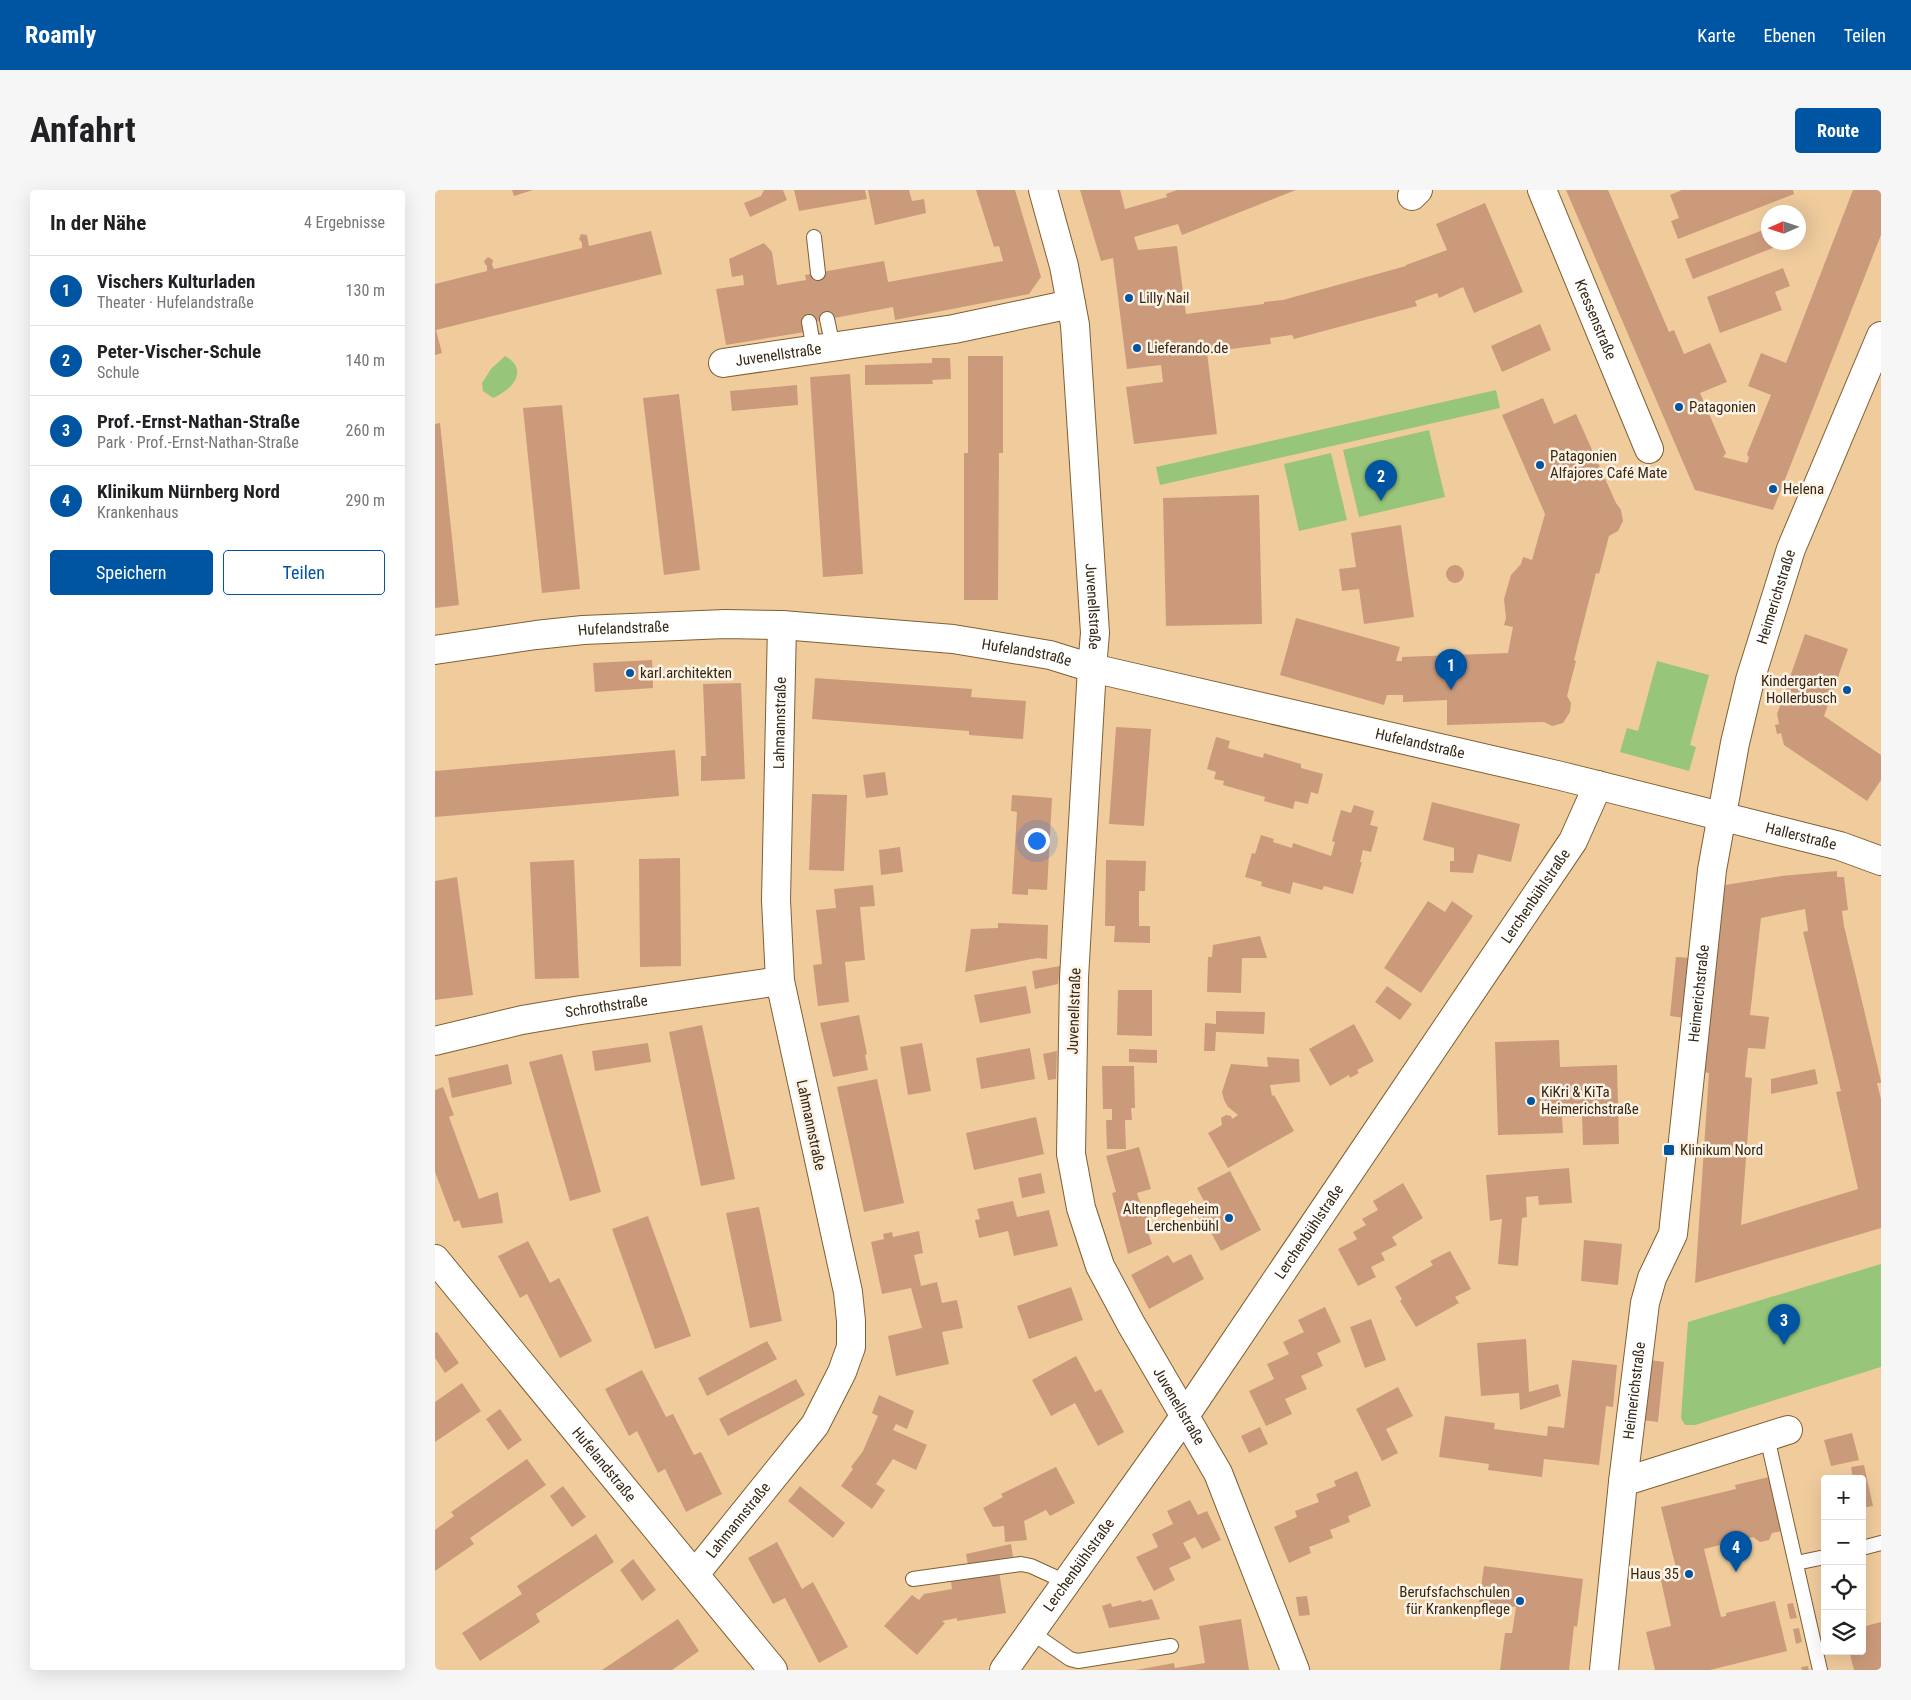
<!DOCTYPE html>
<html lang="de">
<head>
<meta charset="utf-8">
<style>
  body { margin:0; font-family:"Roboto Condensed",sans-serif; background:#f6f6f6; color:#202124 }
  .controls { position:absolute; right:15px; bottom:15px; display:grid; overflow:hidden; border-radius:5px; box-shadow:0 5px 20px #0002 }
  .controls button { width:45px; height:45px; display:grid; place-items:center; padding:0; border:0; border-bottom:1px solid #e0e0e0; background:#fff; color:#202124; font:25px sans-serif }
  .compass { position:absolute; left:1326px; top:15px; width:45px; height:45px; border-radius:50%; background:#fff; box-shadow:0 5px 20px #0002; rotate:267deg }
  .you { position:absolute; left:601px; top:650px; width:18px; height:18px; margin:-12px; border:4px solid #fff; border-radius:50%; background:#1a73e8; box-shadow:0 0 0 8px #1a73e833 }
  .badge { display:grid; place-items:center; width:32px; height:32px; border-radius:50%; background:#0055a3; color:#fff; font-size:16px; font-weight:700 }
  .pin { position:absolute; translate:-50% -41px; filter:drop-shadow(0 1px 2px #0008) }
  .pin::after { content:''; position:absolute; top:26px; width:18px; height:15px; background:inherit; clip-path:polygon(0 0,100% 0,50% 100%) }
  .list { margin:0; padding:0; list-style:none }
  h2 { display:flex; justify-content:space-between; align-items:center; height:65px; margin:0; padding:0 20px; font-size:21px }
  h2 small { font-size:16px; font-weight:400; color:#757577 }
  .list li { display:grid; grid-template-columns:32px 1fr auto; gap:15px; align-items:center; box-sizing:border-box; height:70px; padding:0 20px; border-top:1px solid #e0e0e0 }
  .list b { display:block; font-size:19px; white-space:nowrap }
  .list p { margin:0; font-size:16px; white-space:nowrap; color:#757577 }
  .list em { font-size:16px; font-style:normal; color:#757577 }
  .actions { display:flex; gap:10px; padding:15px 20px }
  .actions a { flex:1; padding:11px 0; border:1px solid #0055a3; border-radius:5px; text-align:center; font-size:18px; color:#0055a3 }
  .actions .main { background:#0055a3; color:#fff }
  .icon { flex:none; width:28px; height:28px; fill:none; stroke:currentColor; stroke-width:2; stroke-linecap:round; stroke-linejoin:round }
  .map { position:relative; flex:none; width:1446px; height:1480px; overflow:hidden; border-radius:5px }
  header { display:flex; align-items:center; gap:30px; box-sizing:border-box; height:70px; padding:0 25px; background:#0055a3; color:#fff }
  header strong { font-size:24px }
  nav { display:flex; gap:28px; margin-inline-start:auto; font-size:18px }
  .intro { display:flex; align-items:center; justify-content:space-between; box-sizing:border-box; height:120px; padding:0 30px }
  h1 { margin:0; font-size:35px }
  .button { padding:12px 22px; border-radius:5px; background:#0055a3; color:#fff; font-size:18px; font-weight:700 }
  main { display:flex; gap:30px; padding:0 30px }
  aside { flex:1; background:#fff; border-radius:5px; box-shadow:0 5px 20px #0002 }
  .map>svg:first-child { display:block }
  .green { fill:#97c579 }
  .building { fill:#cb9a7b; fill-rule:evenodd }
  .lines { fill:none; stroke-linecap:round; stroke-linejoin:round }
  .lane-casing { stroke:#7e5f33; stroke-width:16 }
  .street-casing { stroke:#7e5f33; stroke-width:30 }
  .lane { stroke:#fff; stroke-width:14 }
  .street { stroke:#fff; stroke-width:28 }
  .poi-dot { fill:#0055a3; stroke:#fdf2e4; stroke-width:2 }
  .labels { text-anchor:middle; stroke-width:5; stroke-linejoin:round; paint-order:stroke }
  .poi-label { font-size:15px; fill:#352815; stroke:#fdf2e4; text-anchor:start }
  .street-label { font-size:15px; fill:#352815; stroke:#fdf2e4 }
</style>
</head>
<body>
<header>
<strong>Roamly</strong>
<nav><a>Karte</a><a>Ebenen</a><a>Teilen</a></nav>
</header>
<div class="intro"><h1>Anfahrt</h1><a class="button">Route</a></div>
<main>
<aside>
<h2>In der Nähe<small>4 Ergebnisse</small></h2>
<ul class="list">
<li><span class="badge">1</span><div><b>Vischers Kulturladen</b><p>Theater · Hufelandstraße</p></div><em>130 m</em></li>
<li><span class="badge">2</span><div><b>Peter-Vischer-Schule</b><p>Schule</p></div><em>140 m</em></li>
<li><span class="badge">3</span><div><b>Prof.-Ernst-Nathan-Straße</b><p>Park · Prof.-Ernst-Nathan-Straße</p></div><em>260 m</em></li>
<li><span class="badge">4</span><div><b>Klinikum Nürnberg Nord</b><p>Krankenhaus</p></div><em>290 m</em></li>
</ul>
<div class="actions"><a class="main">Speichern</a><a>Teilen</a></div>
</aside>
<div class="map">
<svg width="1446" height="1480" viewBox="0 0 1446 1480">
  <rect width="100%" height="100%" fill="#f0cc9d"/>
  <path class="green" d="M70 166C95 180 77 200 58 208L48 201 47 193 56 179Z
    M1061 200 1065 218 725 295 721 277Z
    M994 240 1010 307 924 327 908 260Z
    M896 263 912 330 864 341 849 274Z
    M1222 471 1274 485 1255 555 1261 557 1254 581 1185 562 1192 538 1203 541Z
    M1446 1074V1177L1260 1235H1250L1246 1228 1253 1132Z"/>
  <path class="building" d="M77 0H98L79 6Z
    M329 0H348L352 10 315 27 309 13 326 6Z
    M359 0H430L432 9 364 21Z
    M433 0H474L477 11 489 9 491 23 440 35Z
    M541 0H580L606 87 594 104 460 130 458 117 378 132 370 142 291 155 281 99 309 95 308 85 297 87 294 69 329 53 337 62 342 95 371 90 370 85 449 71 453 92 568 71 564 56 559 57Z
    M645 0H685L690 19 732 7 731 4 742 0H861L747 45 743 34 699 47 703 60 742 56 751 124 829 114V112L848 110 971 76V75L1012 60 1001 34 1050 13 1088 102 1039 123 1028 97 1004 108 1002 103 980 111 982 116 859 149 857 145 835 148 836 154 772 162 782 244 699 254 691 197 728 192 726 175 692 179 678 68 666 71Z
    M1131 0H1173L1234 142 1239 140 1249 164 1275 153 1292 192 1265 203 1291 263 1288 267 1312 273 1314 268 1312 264 1336 205 1313 196 1326 163 1351 173 1418 0H1446V45L1338 320 1260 300Z
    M1247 0H1358L1359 4 1243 49 1236 31 1244 28 1235 5Z
    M1334 38V52H1341L1343 56 1258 89 1250 69Z
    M216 41 227 84 1 140 7 163 0 165V94L52 81V76L50 74 49 71 53 67 58 70 57 75 59 79 147 58V53L144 49 146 44 152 45 154 56Z
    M1348 78 1355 96 1340 102 1347 120 1285 143 1272 107Z
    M1105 134 1116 160 1067 182 1056 156Z
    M533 166H568V263H564L563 410H529V263H533Z
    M497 168H515L516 189 497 190 498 194 430 195V175L497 173Z
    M415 184 428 384 388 387 375 187Z
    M362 195 363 215 297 221 295 201Z
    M244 204 265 380 229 385 208 208Z
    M1108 208 1119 234 1141 224 1181 313 1186 320 1188 331 1183 341 1174 346 1164 384 1161 383 1139 470 1141 471 1132 506 1136 513 1135 522 1128 533 1117 536 1109 532 1012 535V510L968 512V505H952L949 515 845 485 861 428 965 457 961 471H967V467L1073 463 1078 437 1069 435 1071 428 1069 409 1076 385 1086 374 1088 367 1097 370 1110 324 1067 225Z
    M127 215 145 399 107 403 88 218Z
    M5 233 24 415 0 418V234Z
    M824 305 827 434 731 436 728 308Z
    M966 335 979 427 929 434 924 399 907 401 904 379 921 377 916 343Z
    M1011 384a9 9 0 1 1 18 0a9 9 0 1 1-18 0Z
    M1370 444 1413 459 1389 526 1446 565V590L1432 611 1349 555 1346 543 1342 544 1340 535 1344 534 1342 524Z
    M217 470 218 498 160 502 158 473Z
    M380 488 537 499 536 507 591 511 588 549 534 545V541L377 529Z
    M306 493 310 589 266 591V566H271L268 494Z
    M681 537 716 539 709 636 674 634Z
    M781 547 795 551 793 558 828 568 829 563 835 565 866 574V578L888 584 883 604 876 602 873 614 860 611 858 619 829 611 830 607 788 595 789 591 779 589 781 582 772 579Z
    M240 560 244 606 0 627V581Z
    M450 582 453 605 431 608 428 585Z
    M377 604 412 605 409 681 374 680Z
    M577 605 617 608 612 700 593 699V705L577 704 582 622 576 621Z
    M997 612 1085 634 1076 672 1043 664 1038 683 1015 682V671H1019V658L988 650Z
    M919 615 939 621 935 635 943 637 936 662 928 660 925 672H927L918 704 889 696 887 700 858 692 855 704 826 696 827 692 810 687 817 663 820 664 826 645 839 649 838 652 857 658 858 653 896 666 900 652 897 651 906 620 916 623Z
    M465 657 468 682 446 685 444 660Z
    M245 668 246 776 205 777 204 669Z
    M139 670 144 788 100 789 95 672Z
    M671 670 711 671 710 701H704V736H715V753L679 752 680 736H670Z
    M1402 681V687H1409L1413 720 1407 721 1409 736 1446 891V893H1442L1446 909V1038L1260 1093 1274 883 1269 882 1290 695 1346 686ZM1370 719 1373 741 1368 742 1406 901 1401 902 1423 999 1306 1035 1317 888 1310 887 1313 858 1330 859 1334 827 1315 825 1326 728Z
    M22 687 38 805 0 810V691Z
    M438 695 440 716 425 717 430 770 410 772 414 812 383 816 378 775 387 774 381 720 401 718 399 699Z
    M993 711 1010 722 1017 711 1038 726 986 803 949 778Z
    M563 733 613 735 612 769 602 768 530 782 536 739 563 738Z
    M825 746 832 768H807L806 803 772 802 773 767H777L778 755Z
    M1241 767 1255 768 1250 828 1235 826Z
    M625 776 623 794 600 799 597 781Z
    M591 796 596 823 545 833 539 805Z
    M952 796 977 814 965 830 940 812Z
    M683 800H717V846L682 845Z
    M781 821 830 822 829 844 781 842 780 861H769L770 833 781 834Z
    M424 825 432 864 430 865 433 880 398 887 385 833Z
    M919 834 939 871 922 880 924 883 915 888 914 885 895 896 874 859Z
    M267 835 300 989 266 996 234 842Z
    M1124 850 1125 877 1182 875 1184 954 1148 955 1147 926 1127 927 1128 943 1063 945 1060 852Z
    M213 853 216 872 160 881 157 861Z
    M487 853 496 901 473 905 465 857Z
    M595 858 600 889 546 899 541 868Z
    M694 859 722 860V873L694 872Z
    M622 861 621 889 613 890 608 864Z
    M127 864 166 1002 135 1011 94 872Z
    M832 867 864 869 865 892 835 895 837 906 839 905 859 941 793 978 773 943 787 935 786 928 791 925 796 926 797 929 803 925 793 917 789 910 787 902 796 874 833 877Z
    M73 874 77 894 17 908 13 888Z
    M667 876H699L700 918H696L697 930H690L691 959H672L671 930H677V919H668Z
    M1380 879 1383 894 1336 904V889Z
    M442 889 469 1013 429 1022 402 897Z
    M8 897 19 925 14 927 44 1009 63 1002 68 1033 27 1038 24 1030 19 1032 0 982V900Z
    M601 927 609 964 539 980 531 943Z
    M704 957 716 999 702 1003 706 1015 710 1014 717 1041 713 1042 717 1054 693 1064 677 1003 681 1002 671 966Z
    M1134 978 1137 1013 1104 1015 1103 1006 1091 1007 1092 1027 1087 1028 1083 1076 1063 1074 1067 1029 1055 1031 1051 985Z
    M795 981 826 1040 786 1061 762 1017 770 1013 762 998Z
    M606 983 610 1003 587 1008 583 988Z
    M968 993 988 1028 957 1047 962 1055 946 1063 950 1070 936 1077 941 1087 923 1096 903 1059 922 1049 918 1042 931 1035 927 1029 943 1020 938 1011Z
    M578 1011 582 1027 614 1020 623 1056 579 1066 573 1041 544 1048 540 1030 545 1029 542 1019Z
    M324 1017 347 1131 315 1138 291 1023Z
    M213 1026 256 1146 220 1159 177 1039Z
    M484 1041 488 1063 479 1065 486 1096 502 1092 507 1113 522 1110 528 1138 507 1142 514 1174 461 1186 453 1146 487 1138 476 1098 447 1104 436 1052 449 1049 448 1044 457 1042 458 1047Z
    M1149 1050 1187 1054 1183 1095 1146 1091Z
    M93 1051 115 1093 124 1088 157 1151 125 1168 92 1104 85 1108 63 1066Z
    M1015 1061 1036 1099 1020 1107 1024 1113 981 1137 965 1111 967 1109 960 1097 998 1075 995 1071Z
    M756 1064 769 1089 714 1119 696 1085 733 1065 738 1073Z
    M636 1097 648 1130 594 1149 582 1116Z
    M890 1117 906 1152 882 1163 888 1176 866 1186 872 1199 850 1209 857 1224 831 1236 814 1201 839 1189 832 1174 854 1164 848 1152 869 1142 863 1130Z
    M936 1129 951 1170 930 1178 915 1137Z
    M2 1142 24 1173 10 1183 0 1168V1143Z
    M1091 1149 1094 1202 1123 1194 1126 1206 1085 1220 1084 1203 1046 1206 1042 1153Z
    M332 1151 342 1169 272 1206 263 1188Z
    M641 1166 660 1202 666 1199 689 1242 663 1256 640 1213 616 1226 597 1190Z
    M1137 1170 1182 1175 1178 1217 1171 1216 1164 1275 1109 1269 1107 1287 1053 1280 1054 1274 1004 1267 1010 1226 1060 1233 1059 1239 1112 1246 1113 1236 1129 1238Z
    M1215 1170 1229 1172 1223 1232 1208 1230Z
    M207 1180 231 1227 238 1224 259 1265 266 1262 287 1304 251 1322 230 1279 223 1283 202 1241 194 1246 170 1199Z
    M361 1189 370 1205 293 1246 284 1229Z
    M27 1193 46 1221 0 1252V1212Z
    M963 1197 978 1226 951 1239 963 1263 947 1271 921 1219Z
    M444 1205 479 1221 472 1239 461 1234 458 1240 492 1255 481 1280 458 1269 441 1294 450 1300 437 1319 406 1296 418 1279 416 1277 428 1261 443 1226 437 1223Z
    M65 1219 87 1250 73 1260 51 1229Z
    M825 1237 833 1254 814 1263 806 1246Z
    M1417 1243 1424 1270 1396 1276 1389 1250Z
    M92 1269 111 1295 35 1348 39 1354 0 1381V1340L19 1326 16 1322Z
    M1429 1275 1438 1316 1427 1318V1289H1418L1416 1277Z
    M621 1277 640 1313 615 1326 611 1320 589 1331 592 1350 570 1352 569 1336 558 1337 548 1318 568 1307 566 1304Z
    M922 1281 936 1316 913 1326 915 1332 895 1340 898 1348 874 1357 876 1363 854 1373 839 1337 862 1327 860 1321 884 1312 881 1304 901 1296 899 1291Z
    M1334 1287 1347 1341 1337 1343 1334 1350 1325 1352 1318 1347 1269 1359 1286 1427 1291 1426V1423L1340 1411 1352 1461 1275 1480H1220L1211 1442 1236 1436 1225 1386 1242 1382 1226 1317 1301 1299 1300 1295Z
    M128 1296 151 1327 137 1337 115 1306Z
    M365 1296 410 1333 398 1348 353 1311Z
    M755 1310 763 1325 772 1321 786 1350 767 1359 760 1347 748 1353 756 1368 734 1378 740 1390 719 1401 701 1367 723 1357 717 1344 738 1334 732 1321Z
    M161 1344 179 1372 101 1424 105 1432 45 1471 27 1443 87 1404 82 1396Z
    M342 1352 367 1399 378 1392 413 1457 384 1473 350 1408 338 1414 313 1368Z
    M576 1354 578 1367 533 1375 531 1364Z
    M198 1369 221 1400 207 1411 185 1380Z
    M1049 1376 1148 1389 1142 1437 1139 1436 1134 1480H1065L1070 1443H1077L1081 1417 1044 1412Z
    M564 1382 571 1423 522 1431V1428L507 1431 510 1433 482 1465 449 1436 477 1405 484 1410 489 1404 517 1399 516 1391Z
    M872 1406 875 1425 864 1426 861 1407Z
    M717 1409 725 1429 674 1438 667 1416 676 1413 677 1417 706 1410 707 1412Z
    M1358 1413 1362 1428 1355 1429 1352 1414Z
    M243 1429 264 1461 237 1480H167Z
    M806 1429 814 1480H701L739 1473 740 1478 770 1473 764 1436Z
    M1446 1432V1480H1419L1414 1461H1427V1437Z
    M1364 1438 1367 1452 1361 1454 1358 1439Z
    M1373 1476 1374 1480H1367L1366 1477Z"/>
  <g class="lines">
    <defs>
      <path id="lane" d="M379 47 383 83
        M392 129 398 157
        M374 132 379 160
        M1332 1247 1385 1480
        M1427 1358 1446 1353
        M1361 1373 1390 1367
        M478 1389 586 1374 596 1376 631 1392
        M596 1442 635 1469 643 1471 736 1456"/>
      <g id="street">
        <path id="s1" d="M608 0 629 76 640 135 660 443 657 478 639 788 636 964 646 1018 665 1076 696 1134 783 1283 860 1480"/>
        <path id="s2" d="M1107 0 1214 259"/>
        <path d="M977 6 983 0"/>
        <path id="s3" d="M288 173 519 139 636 114"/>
        <path id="s4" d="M0 460 101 445 148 440 290 434 347 435 518 449 615 465 657 478 1126 586 1405 656 1446 671"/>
        <path id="s5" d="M0 851 87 830 146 820 345 791"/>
        <path id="s6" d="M0 1069 338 1480"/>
        <path d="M1188 1292 1353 1240"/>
        <path id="s7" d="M260 1384 380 1235 407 1182 416 1157V1131L413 1102 345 791 341 710 347 435"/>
        <path id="s8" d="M569 1480 749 1227 1138 651 1163 595"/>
        <path id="s9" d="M1169 1480 1188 1292 1210 1113 1217 1088 1238 1044 1277 680 1300 553 1315 490 1356 359 1446 146"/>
      </g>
    </defs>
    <use href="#lane" class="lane-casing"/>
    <use href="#street" class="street-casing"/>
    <use href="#lane" class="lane"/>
    <use href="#street" class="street"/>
  </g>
  <g class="poi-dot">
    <circle cx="694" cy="108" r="5"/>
    <circle cx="702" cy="158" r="5"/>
    <circle cx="1244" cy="217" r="5"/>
    <circle cx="1105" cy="275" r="5"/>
    <circle cx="1338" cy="299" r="5"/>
    <circle cx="195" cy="483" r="5"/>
    <circle cx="1412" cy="500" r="5"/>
    <circle cx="1096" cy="911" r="5"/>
    <rect x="1228" y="954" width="12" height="12" rx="2.5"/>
    <circle cx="794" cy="1028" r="5"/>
    <circle cx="1254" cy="1384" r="5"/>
    <circle cx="1085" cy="1411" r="5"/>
  </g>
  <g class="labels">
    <g class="poi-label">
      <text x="704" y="113">Lilly Nail</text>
      <text x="712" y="163">Lieferando.de</text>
      <text x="1254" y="222">Patagonien</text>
      <text x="1115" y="271">Patagonien<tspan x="1115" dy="17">Alfajores Café Mate</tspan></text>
      <text x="1348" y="304">Helena</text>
      <text x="205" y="488">karl.architekten</text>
      <text x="1402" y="496" text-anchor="end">Kindergarten<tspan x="1402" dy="17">Hollerbusch</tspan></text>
      <text x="1106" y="907">KiKri &amp; KiTa<tspan x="1106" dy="17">Heimerichstraße</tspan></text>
      <text x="1245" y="965">Klinikum Nord</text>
      <text x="784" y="1024" text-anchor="end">Altenpflegeheim<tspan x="784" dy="17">Lerchenbühl</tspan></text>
      <text x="1244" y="1389" text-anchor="end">Haus 35</text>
      <text x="1075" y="1407" text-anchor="end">Berufsfachschulen<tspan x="1075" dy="17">für Krankenpflege</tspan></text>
    </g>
    <g class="street-label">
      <text dy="5" stroke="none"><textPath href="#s2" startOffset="140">Kressenstraße</textPath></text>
      <text dy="5" stroke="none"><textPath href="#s3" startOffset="56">Juvenellstraße</textPath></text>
      <text dy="5" stroke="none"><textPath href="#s9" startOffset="1091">Heimerichstraße</textPath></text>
      <text dy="5" stroke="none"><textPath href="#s1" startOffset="421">Juvenellstraße</textPath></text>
      <text dy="5" stroke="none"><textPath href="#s4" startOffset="190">Hufelandstraße</textPath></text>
      <text dy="5" stroke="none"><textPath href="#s4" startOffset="595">Hufelandstraße</textPath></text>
      <text dy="5" stroke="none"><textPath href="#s7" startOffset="909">Lahmannstraße</textPath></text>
      <text dy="5" stroke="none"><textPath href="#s4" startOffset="999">Hufelandstraße</textPath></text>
      <text dy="5" stroke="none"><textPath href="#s4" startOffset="1391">Hallerstraße</textPath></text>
      <text dy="5" stroke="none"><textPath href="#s8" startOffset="939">Lerchenbühlstraße</textPath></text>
      <text dy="5" stroke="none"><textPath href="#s9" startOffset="686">Heimerichstraße</textPath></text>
      <text dy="5" stroke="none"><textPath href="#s5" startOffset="175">Schrothstraße</textPath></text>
      <text transform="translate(639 821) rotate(-88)" y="5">Juvenellstraße</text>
      <text transform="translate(376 935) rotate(78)" y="5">Lahmannstraße</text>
      <text dy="5" stroke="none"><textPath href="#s8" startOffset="534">Lerchenbühlstraße</textPath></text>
      <text dy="5" stroke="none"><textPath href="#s9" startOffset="281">Heimerichstraße</textPath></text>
      <text dy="5" stroke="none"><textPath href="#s1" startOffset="1246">Juvenellstraße</textPath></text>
      <text dy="5" stroke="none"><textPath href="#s6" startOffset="266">Hufelandstraße</textPath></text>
      <text dy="5" stroke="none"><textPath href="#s7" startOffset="69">Lahmannstraße</textPath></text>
      <text dy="5" stroke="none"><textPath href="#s8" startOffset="129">Lerchenbühlstraße</textPath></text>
    </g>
  </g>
</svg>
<div class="controls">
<button>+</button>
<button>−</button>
<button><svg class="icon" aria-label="locate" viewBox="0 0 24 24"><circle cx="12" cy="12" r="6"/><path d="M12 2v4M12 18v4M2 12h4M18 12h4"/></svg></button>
<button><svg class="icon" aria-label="layers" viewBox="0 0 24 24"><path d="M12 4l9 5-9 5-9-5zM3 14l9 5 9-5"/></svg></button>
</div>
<svg class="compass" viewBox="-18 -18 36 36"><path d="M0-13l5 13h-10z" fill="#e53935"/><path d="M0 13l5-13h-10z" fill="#757577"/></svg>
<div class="you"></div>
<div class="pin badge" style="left:1016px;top:500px">1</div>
<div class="pin badge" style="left:946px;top:311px">2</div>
<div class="pin badge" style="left:1349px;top:1155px">3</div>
<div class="pin badge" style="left:1301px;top:1382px">4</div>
</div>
</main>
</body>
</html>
